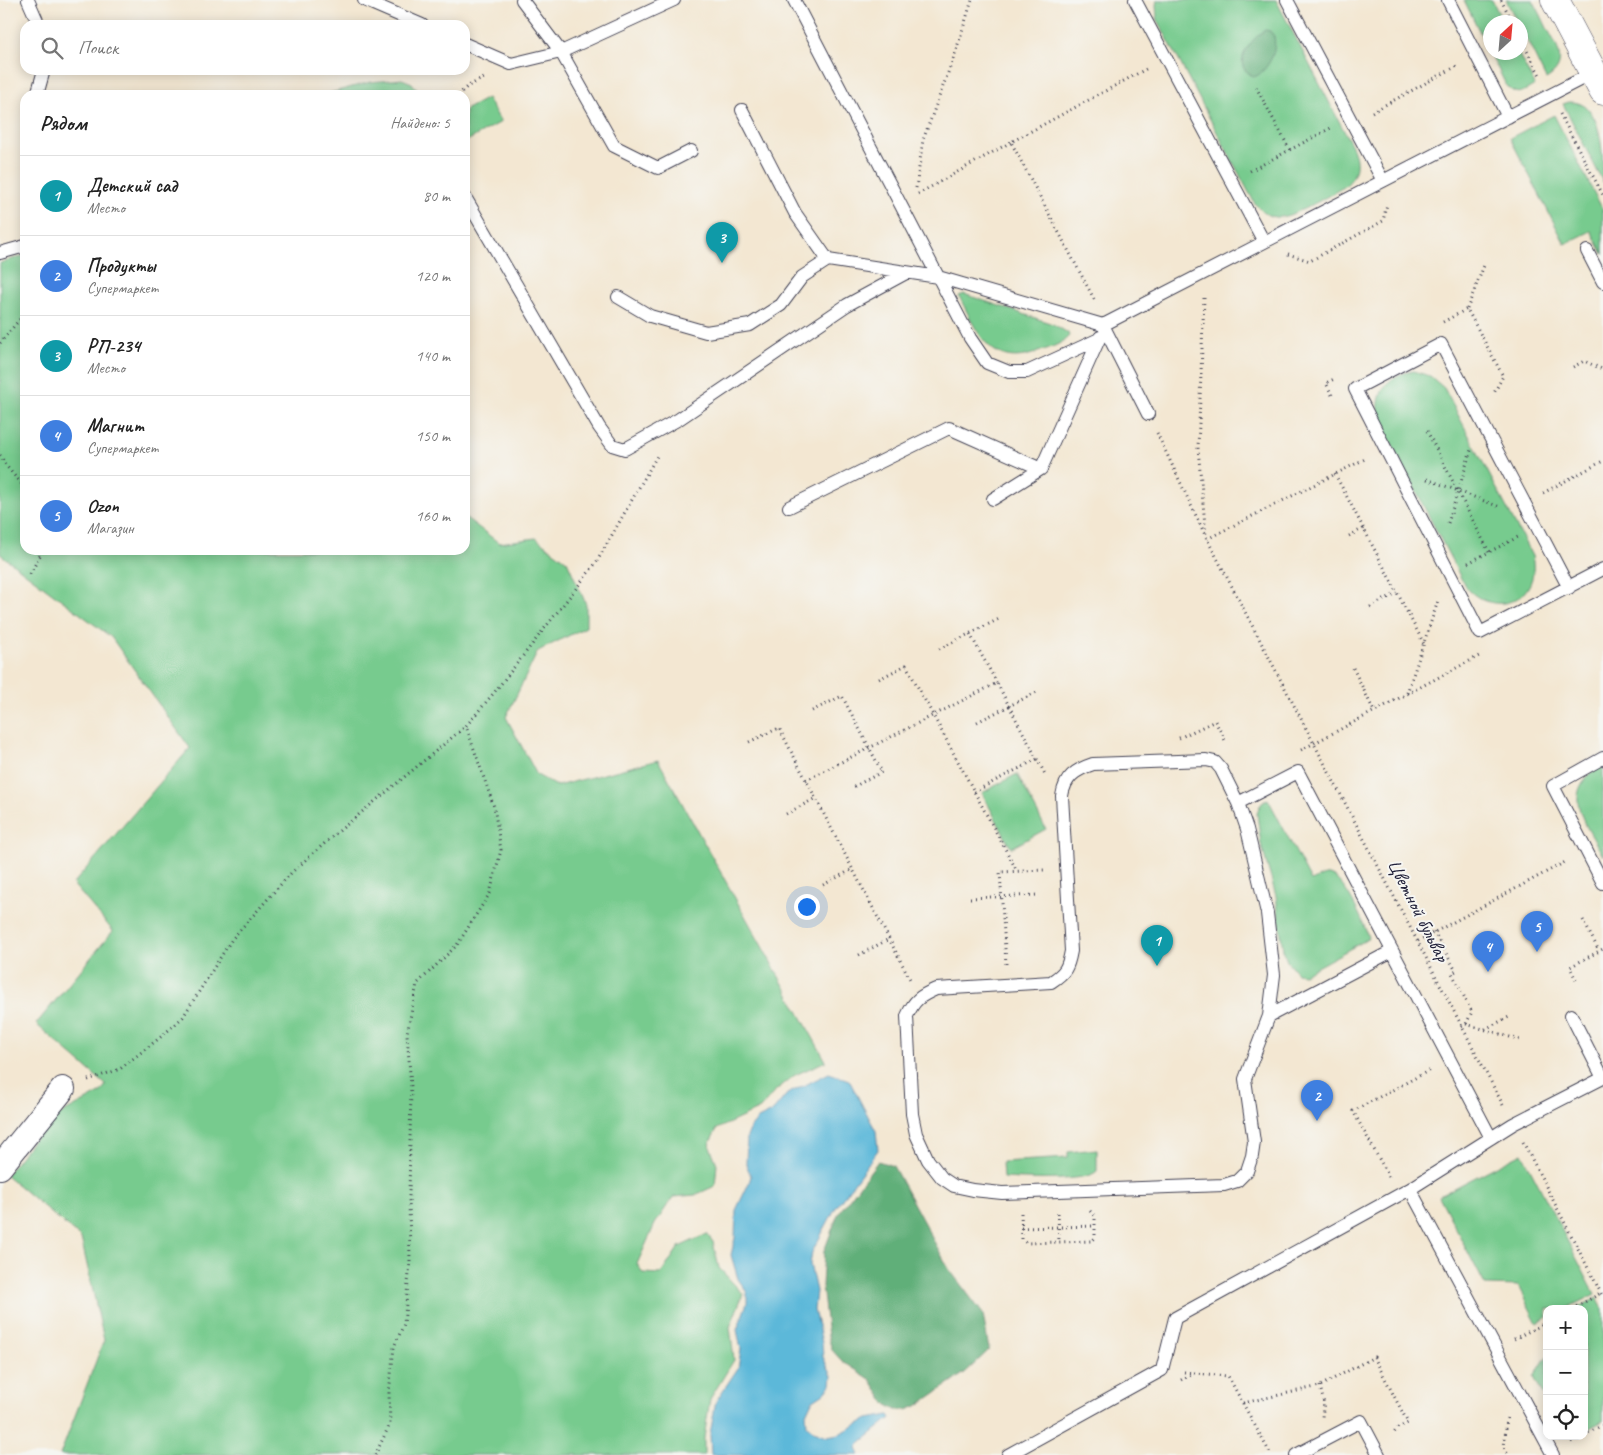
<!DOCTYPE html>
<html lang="ru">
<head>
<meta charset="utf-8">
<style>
  body { margin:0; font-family:Caveat,sans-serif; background:#f6f6f6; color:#222 }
  .controls { position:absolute; right:15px; bottom:15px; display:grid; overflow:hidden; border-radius:10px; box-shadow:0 2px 12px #0003 }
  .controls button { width:45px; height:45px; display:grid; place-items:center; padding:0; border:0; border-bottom:1px solid #e0e0e0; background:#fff; color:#222; font:25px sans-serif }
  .compass { position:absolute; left:1483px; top:15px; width:45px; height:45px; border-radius:50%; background:#fff; box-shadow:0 2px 12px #0003; rotate:26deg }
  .you { position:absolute; left:806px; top:906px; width:18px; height:18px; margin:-12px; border:4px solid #fff; border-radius:50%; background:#1a73e8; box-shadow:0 0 0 8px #1a73e833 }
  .badge { display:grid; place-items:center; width:32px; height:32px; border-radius:50%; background:#b5179e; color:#fff; font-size:16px; font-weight:700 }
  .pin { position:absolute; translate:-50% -41px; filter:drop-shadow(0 1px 2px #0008) }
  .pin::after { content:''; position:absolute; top:26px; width:18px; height:15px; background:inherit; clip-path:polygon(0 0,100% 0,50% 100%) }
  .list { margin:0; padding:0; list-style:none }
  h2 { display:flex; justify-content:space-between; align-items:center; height:65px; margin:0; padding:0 20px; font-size:21px }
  h2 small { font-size:16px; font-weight:400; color:#767676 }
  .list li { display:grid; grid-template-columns:32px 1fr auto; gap:15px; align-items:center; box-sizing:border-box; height:80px; padding:0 20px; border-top:1px solid #e0e0e0 }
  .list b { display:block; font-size:19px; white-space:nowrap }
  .list p { margin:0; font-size:16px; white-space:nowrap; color:#767676 }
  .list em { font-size:16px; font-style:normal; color:#767676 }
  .icon { flex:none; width:28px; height:28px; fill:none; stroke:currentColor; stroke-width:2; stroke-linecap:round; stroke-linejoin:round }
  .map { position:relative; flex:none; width:1603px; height:1455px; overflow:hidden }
  .search { position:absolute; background:#fff; box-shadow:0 2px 12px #0003; left:20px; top:20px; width:450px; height:55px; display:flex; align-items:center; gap:12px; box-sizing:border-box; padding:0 18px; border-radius:15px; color:#767676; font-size:19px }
  .panel { position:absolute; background:#fff; box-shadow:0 2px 12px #0003; left:20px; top:90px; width:450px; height:465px; border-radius:15px }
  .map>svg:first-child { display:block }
  .green { fill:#77cb8e; stroke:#4c7664 }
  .forest { fill:#61af79; stroke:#42685a }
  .water { fill:#5bb8d9; stroke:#3e6d8a }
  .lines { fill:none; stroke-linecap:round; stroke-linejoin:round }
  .lane-casing { stroke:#414052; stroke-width:14 }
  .street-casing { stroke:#414052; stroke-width:26 }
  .secondary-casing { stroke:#414052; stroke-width:29 }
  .path { stroke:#414052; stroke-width:3; stroke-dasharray:1 4; stroke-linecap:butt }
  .lane { stroke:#fff; stroke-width:12 }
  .street { stroke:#fff; stroke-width:24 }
  .secondary { stroke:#fff; stroke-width:28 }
  .labels { text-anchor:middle; stroke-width:4; stroke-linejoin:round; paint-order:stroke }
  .street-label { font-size:20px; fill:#22223b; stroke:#f6f6f2 }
</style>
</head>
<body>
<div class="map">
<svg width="1603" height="1455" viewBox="0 0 1603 1455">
  <rect width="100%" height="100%" fill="#f6f6f2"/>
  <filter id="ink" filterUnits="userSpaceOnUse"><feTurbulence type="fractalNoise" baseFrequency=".02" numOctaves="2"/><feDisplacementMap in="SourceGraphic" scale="10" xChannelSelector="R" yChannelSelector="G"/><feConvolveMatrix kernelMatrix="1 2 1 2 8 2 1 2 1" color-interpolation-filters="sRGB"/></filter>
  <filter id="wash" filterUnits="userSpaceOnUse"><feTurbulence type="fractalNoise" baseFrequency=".0096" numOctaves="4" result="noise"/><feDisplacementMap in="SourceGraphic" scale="20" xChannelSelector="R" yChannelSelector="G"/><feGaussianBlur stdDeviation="1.12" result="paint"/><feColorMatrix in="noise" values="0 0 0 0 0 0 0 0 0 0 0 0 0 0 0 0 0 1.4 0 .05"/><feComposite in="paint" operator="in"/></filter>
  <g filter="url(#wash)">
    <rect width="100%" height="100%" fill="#f3e7d2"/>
    <path class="green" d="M1157 0H1276L1353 148C1359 164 1357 176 1344 187 1329 195 1290 220 1275 217 1266 216 1261 210 1255 204L1157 19 1156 5Z
      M1464 0H1492L1503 22H1490V52L1518 53 1535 85C1521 93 1516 98 1505 83Z
      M1506 0H1533C1538 9 1543 19 1547 28 1557 46 1570 65 1546 79L1521 28 1520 22H1517Z
      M402 79 412 83 421 95H323L370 82Z
      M487 98 501 122 465 142V110Z
      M1569 102C1603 100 1603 154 1603 182L1563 104Z
      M1554 115 1603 210V254L1591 231 1565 244 1510 138Z
      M25 255V550H465V517L499 543 536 538 567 561 586 604V627L538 651 506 717 537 775 557 786 658 760 826 1061 795 1075 775 1091 760 1109 717 1129 709 1144 717 1164 715 1186 695 1195 673 1197 655 1224 637 1264 643 1273 661 1274 679 1247 707 1234 713 1242 719 1268 743 1294 730 1327 734 1360 710 1399 704 1438V1455H60L104 1340 81 1238 6 1175 48 1121 100 1093 106 1085 36 1024 113 931 73 884 190 748 111 637 0 554V263Z
      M964 294 1053 324 1068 333 1069 336C1061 345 1049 348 1038 352 990 371 977 331 959 296Z
      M1413 371 1430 376 1444 388 1532 556C1542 599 1495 621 1465 586L1379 420C1376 393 1385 376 1413 371Z
      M1603 765V856C1585 822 1557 791 1603 765Z
      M1017 774 1046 829 1011 848 982 793Z
      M1268 799 1311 881C1317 879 1323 874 1329 875 1344 878 1364 922 1368 937L1366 940 1304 974 1297 973 1287 961 1283 950 1276 896 1261 844 1257 814 1259 807 1263 802Z
      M1097 1149V1171C1086 1183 1021 1179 1003 1178L1002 1162 1068 1158V1152Z
      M1522 1153 1595 1294 1565 1309H1547V1318L1537 1323 1518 1286 1485 1285 1439 1196Z
      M1597 1298 1603 1309V1421L1584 1431V1309H1575Z
      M1547 1356V1402L1534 1377Z"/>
    <path class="forest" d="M1265 30 1270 31 1274 36C1277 51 1270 66 1257 76 1252 76 1250 75 1246 71 1234 59 1254 37 1265 30Z
      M878 1161 893 1166 949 1269 983 1314 989 1350 966 1372 917 1406 907 1410H897L889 1406 883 1400 870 1379 842 1361 832 1350 828 1336 822 1286 824 1251 838 1214Z"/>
    <path class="water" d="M829 1073 849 1080 876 1131 878 1150 835 1209 812 1252 810 1264 816 1291 814 1310 822 1342 823 1357 832 1376 831 1385 824 1393 812 1401 806 1414 807 1425 814 1431 827 1436 839 1434 868 1419 889 1415 891 1418 861 1442 857 1448 860 1455H711L710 1434 716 1401 738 1368 741 1349 737 1330 747 1303V1292L738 1279 731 1255 735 1238 736 1210 749 1183 751 1176 746 1164 747 1137 751 1127 758 1119 772 1112 787 1094Z"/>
  </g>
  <g filter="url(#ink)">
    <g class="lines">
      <defs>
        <path id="lane" d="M28 0 39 25
          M364 0 422 25
          M522 0 561 52 614 146 658 168 691 151
          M794 0 970 338 987 363 1009 372H1027L1099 339
          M1135 0 1264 242
          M1287 0 1383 181
          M1448 0 1508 117
          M465 44 511 64 561 52 674 0
          M37 95 44 70
          M742 110 795 213 828 260 938 277 1103 325 1593 73
          M465 197 599 427 612 445 625 449 679 419 847 305 906 273
          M1587 251 1603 282
          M0 253 25 246
          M618 297 650 316 706 332 750 325 781 305 802 277 828 260
          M1103 325 1148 414
          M993 499 1041 469 1100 337
          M789 507 949 428 1041 469
          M1569 588 1441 344 1355 389 1480 633 1603 569
          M1603 758 1553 786 1603 883
          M1206 760 1215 762 1221 769 1238 803 1247 829 1267 913 1274 975 1269 1016 1245 1079 1254 1142 1252 1156 1247 1171 1237 1181 1224 1185 1002 1193 973 1190 954 1186 942 1178 928 1160 916 1134 912 1114 907 1016C914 1000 920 996 936 989L1051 982C1065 973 1068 968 1071 951L1062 796C1065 777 1075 770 1093 764Z
          M1238 803 1298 772 1491 1138
          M1571 1015 1603 1078
          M1269 1016 1392 951
          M1410 1189 1513 1124 1603 1078
          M1008 1455 1162 1370 1175 1318 1410 1189 1553 1455
          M1296 1455 1361 1421 1379 1455"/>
        <path id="street" d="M0 1167 63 1089"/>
        <path id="secondary" d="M1555 0 1603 91"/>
      </defs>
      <use href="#lane" class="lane-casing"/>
      <use href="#street" class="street-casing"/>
      <use href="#secondary" class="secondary-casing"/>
      <path class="path" d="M1501 0 1513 22
        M1520 38 1541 77
        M1256 87 1290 150
        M458 95 468 86 486 77
        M1372 112 1459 65
        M1560 114 1603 195
        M1250 171 1331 128
        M916 188 923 140 955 54 972 0
        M918 194 1011 142
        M1288 254 1310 261 1383 221 1387 204
        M1204 298 1198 448 1206 536
        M1094 299 1011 142 1146 69 1145 67
        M1467 309 1485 263
        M1443 322 1467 309 1503 376 1493 395
        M0 343 25 313
        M1573 367 1584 361 1602 369
        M1332 395 1326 383 1336 378
        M1427 431 1489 552
        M1157 433 1207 539 1503 1105
        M0 455 7 467 25 488
        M1335 474 1424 644
        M1427 479 1500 507
        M1543 493 1603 461
        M1448 523 1471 450
        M1349 536 1364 528
        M1207 539 1365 459
        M1468 563 1518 537
        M30 574 43 550
        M1370 607 1397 593
        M970 634 997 683
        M939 649 999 619
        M1353 668 1374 711
        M879 679 906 665 1017 871
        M1407 693 1438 601
        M812 711 842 696 882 772 853 787
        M977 722 1037 692
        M1179 738 1215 721 1226 742
        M749 742 779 728 910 979
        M1301 750 1479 656
        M806 780 997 683 1046 776
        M974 792 1037 759
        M786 814 816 798
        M823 885 853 869
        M970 898 1038 895
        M1583 920 1599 951
        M1434 932 1456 971 1452 973 1472 1012 1466 1024 1462 1026
        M1418 941 1567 861
        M859 955 889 939
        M1006 964 1000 872 1045 870
        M1576 980 1570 967 1603 949
        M1466 1024 1520 1040
        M1485 1029 1509 1017
        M88 1080 120 1069 162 1036 183 1017 232 939 291 873 333 836 466 726 493 694 596 563 657 456
        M1523 1142 1603 1297
        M1389 1177 1353 1111 1430 1070
        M1021 1213 1022 1239 1026 1243 1092 1241 1095 1238V1216L1090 1211
        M1058 1213 1059 1242
        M1021 1228 1095 1226
        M1572 1309 1601 1293
        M1514 1339 1547 1322
        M1184 1372 1228 1376 1271 1455
        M1181 1380 1194 1373
        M1320 1386 1324 1403 1322 1417
        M1243 1403 1320 1386 1374 1357 1408 1423 1398 1428 1392 1435
        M1507 1418 1504 1447 1508 1455
        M1584 1435 1603 1425
        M1571 1442 1581 1436
        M375 1455 390 1424 389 1393 394 1347 404 1324 410 1263 409 1197 411 1087 407 1034 417 984 457 945 490 893 501 850 494 807 466 726"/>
      <use href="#lane" class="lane"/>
      <use href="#street" class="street"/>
      <use href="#secondary" class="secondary"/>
    </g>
  </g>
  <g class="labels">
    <g class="street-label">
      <text transform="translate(1419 910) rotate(63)" y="7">Цветной бульвар</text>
    </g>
  </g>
</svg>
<div class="controls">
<button>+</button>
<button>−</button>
<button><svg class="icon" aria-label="locate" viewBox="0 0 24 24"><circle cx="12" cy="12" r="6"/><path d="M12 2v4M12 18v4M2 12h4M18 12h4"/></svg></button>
</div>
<svg class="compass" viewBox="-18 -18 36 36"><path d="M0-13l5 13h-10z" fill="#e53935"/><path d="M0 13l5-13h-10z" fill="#767676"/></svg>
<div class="you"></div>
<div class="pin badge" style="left:1157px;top:966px;background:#0f9aa8">1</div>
<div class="pin badge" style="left:1317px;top:1121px;background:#3f7fe0">2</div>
<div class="pin badge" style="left:722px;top:263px;background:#0f9aa8">3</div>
<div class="pin badge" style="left:1488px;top:972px;background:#3f7fe0">4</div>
<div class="pin badge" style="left:1537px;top:952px;background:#3f7fe0">5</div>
<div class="search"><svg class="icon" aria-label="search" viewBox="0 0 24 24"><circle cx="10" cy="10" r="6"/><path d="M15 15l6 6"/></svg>Поиск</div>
<section class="panel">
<h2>Рядом<small>Найдено: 5</small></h2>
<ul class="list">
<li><span class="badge" style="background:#0f9aa8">1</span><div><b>Детский сад</b><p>Место</p></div><em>80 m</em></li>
<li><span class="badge" style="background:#3f7fe0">2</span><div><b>Продукты</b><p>Супермаркет</p></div><em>120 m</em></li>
<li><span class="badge" style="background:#0f9aa8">3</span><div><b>РП-234</b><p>Место</p></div><em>140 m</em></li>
<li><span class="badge" style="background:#3f7fe0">4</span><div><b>Магнит</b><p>Супермаркет</p></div><em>150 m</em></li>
<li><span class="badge" style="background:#3f7fe0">5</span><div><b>Ozon</b><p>Магазин</p></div><em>160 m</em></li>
</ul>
</section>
</div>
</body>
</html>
